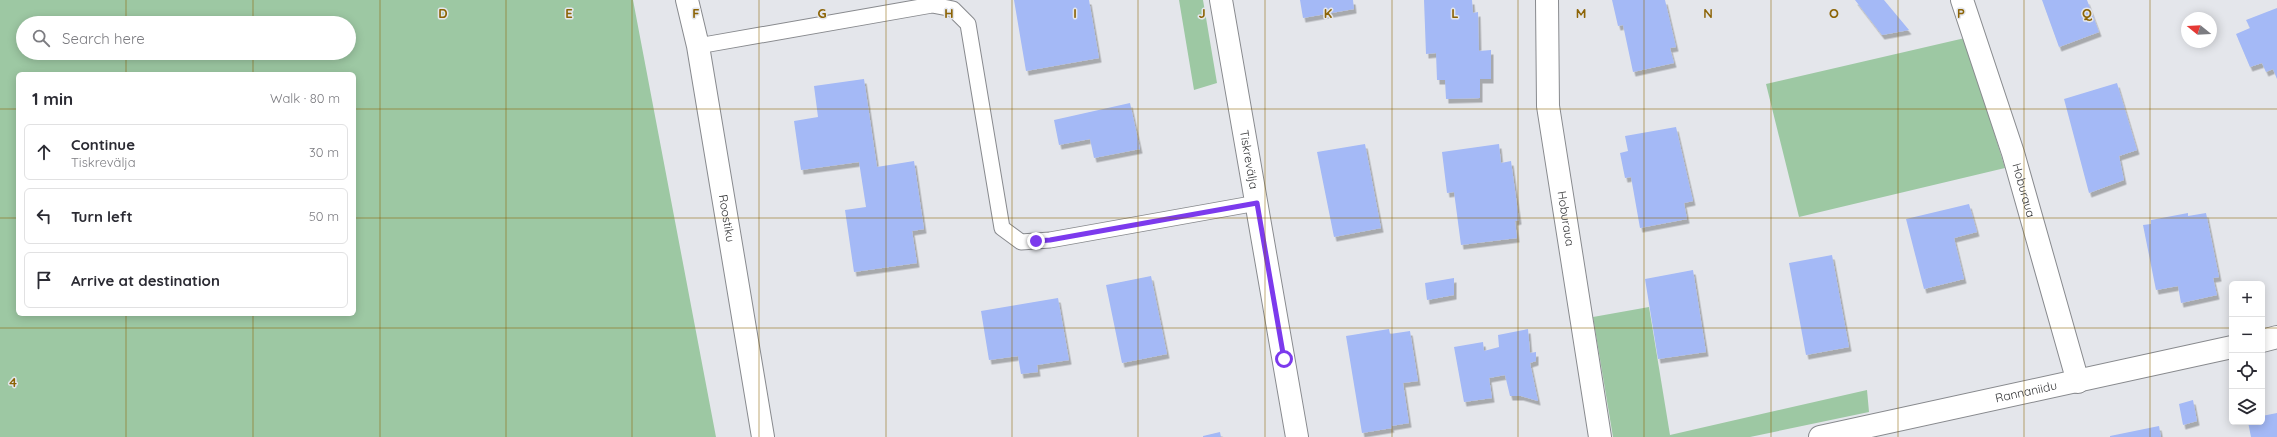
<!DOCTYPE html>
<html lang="en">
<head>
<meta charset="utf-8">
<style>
  body { margin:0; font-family:Quicksand,sans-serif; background:#f7f7f7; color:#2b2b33 }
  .controls { position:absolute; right:12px; bottom:12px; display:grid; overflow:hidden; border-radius:6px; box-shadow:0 2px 10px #0003 }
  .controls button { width:36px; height:36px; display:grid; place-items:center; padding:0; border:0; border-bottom:1px solid #e1e1e2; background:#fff; color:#2b2b33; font:20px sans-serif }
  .compass { position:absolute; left:2181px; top:12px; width:36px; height:36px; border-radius:50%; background:#fff; box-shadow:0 2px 10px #0003; rotate:288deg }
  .stop { position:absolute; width:12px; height:12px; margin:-9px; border:3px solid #7c3aed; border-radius:50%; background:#fff }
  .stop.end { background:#7c3aed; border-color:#fff; box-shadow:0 1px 4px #0008 }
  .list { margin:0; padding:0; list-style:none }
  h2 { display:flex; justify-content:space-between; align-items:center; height:52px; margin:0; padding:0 16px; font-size:17px }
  h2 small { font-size:13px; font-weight:400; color:#7c7c81 }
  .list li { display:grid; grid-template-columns:26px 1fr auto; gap:12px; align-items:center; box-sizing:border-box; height:56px; margin:0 8px 8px; padding:0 8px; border:1px solid #e1e1e2; border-radius:6px }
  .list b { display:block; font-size:15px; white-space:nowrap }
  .list p { margin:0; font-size:13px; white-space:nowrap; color:#7c7c81 }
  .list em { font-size:13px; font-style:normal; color:#7c7c81 }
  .icon { flex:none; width:22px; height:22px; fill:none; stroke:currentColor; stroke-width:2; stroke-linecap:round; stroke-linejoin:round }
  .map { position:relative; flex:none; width:2277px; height:437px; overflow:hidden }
  .search { position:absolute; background:#fff; box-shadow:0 2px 10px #0003; left:16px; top:16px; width:340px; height:44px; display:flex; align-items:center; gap:10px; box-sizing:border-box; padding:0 14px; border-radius:22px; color:#7c7c81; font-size:15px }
  .panel { position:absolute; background:#fff; box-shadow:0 2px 10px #0003; left:16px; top:72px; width:340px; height:244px; border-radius:6px }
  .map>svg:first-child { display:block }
  .green { fill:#9dc8a3; fill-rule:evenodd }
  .building { fill:#a4b9f6; filter:url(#shadow) }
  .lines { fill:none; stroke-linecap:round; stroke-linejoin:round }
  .lane-casing { stroke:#888a8e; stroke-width:17 }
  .street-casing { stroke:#888a8e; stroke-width:24 }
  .lane { stroke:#fff; stroke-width:15 }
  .street { stroke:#fff; stroke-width:22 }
  .route { stroke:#7c3aed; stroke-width:5 }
  .grid { fill:none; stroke:#8c6406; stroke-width:1; stroke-opacity:0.55 }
  .labels { text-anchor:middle; stroke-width:3; stroke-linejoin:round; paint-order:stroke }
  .street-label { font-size:12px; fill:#323335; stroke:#e4e6eb }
  .grid-label { font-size:13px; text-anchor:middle; font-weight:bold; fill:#8c6406; stroke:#e4e6eb; stroke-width:3; stroke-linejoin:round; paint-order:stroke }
</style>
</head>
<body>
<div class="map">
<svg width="2277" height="437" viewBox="0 0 2277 437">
  <defs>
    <filter id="shadow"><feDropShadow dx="2.5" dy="4.5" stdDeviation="0" flood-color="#0004"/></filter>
  </defs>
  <rect width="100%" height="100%" fill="#e4e6eb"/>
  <path class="green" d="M0 0H633L716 437H0ZM23 23H349V53H23ZM18 74H354V314H18Z
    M1179 0H1203L1217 83 1194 90Z
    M1965 38 2005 168 1799 217 1766 84Z
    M1649 307 1670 435 1867 390 1869 412 1750 437H1613L1593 317Z"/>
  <path class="building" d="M1014 0H1089L1099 58 1026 71Z
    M1300 0H1353L1354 9 1303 18Z
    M1424 0H1472L1473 13 1478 12 1479 51 1491 50V79H1480V98L1446 99 1445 80H1437L1436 53 1426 54Z
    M1612 0H1665L1676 47 1670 48 1674 63 1633 72 1623 25 1618 26Z
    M1855 0H1884L1909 30 1882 35Z
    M2042 0H2087L2099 32 2059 47Z
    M2277 8V79L2273 69 2266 72 2262 63 2250 67 2236 34 2250 28 2246 20Z
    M864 79 877 167 914 161 924 229 912 231 917 263 854 272 845 210 866 207 859 162 801 170 794 121 818 117 814 86Z
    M2117 83 2137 150 2119 156 2124 180 2089 193 2064 99Z
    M1130 103 1140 149 1094 158 1090 139 1059 145 1054 120Z
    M1676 127 1693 201 1684 203 1687 219 1640 228 1631 177 1625 178 1620 153 1628 151 1625 136Z
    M1365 144 1381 228 1334 237 1317 152Z
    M1499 144 1501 163 1511 161 1519 220 1515 221 1517 238 1461 245 1454 192 1447 193 1442 152Z
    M1969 204 1977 232 1954 238 1964 279 1924 289 1906 219Z
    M2188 213V216L2206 213 2219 277 2213 278 2217 295 2181 303 2178 286 2156 290 2143 225 2151 224V220Z
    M1832 255 1849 347 1806 355 1789 263Z
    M1693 270 1706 352 1658 359 1645 279Z
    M1151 276 1167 354 1122 363 1106 285Z
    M1454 278V295L1427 300 1425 283Z
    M1058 298 1069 360 1037 365 1038 372 1021 374 1018 356 989 360 981 311Z
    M1389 329 1390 334 1410 331 1418 381 1403 383 1409 423 1391 426 1392 428 1362 433 1346 336Z
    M1528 329 1530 353 1536 352V361L1530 363 1538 401 1521 396H1510L1505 375 1489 378 1492 398 1464 402 1454 347 1483 342 1484 351 1499 347 1498 335Z
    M2193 400 2197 421 2183 425 2179 404Z
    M2277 413V437H2251L2248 422H2262V416Z
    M2159 426 2161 437H2110V436Z
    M1220 432 1221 437H1203V436Z"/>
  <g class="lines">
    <defs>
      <path id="lane" d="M698 46 932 5 953 9 968 24 1002 228 1021 242 1050 240 1257 203"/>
      <g id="street">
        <path id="s1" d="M687 0 698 46 763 437"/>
        <path id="s2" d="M1221 0 1297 437"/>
        <path id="s3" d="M1547 0 1548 106 1600 437"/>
        <path id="s4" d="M1962 0 2013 153 2078 382"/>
        <path d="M2262 341 2277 337"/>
        <path id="s5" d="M1820 437 2232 347"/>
      </g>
    </defs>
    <use href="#lane" class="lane-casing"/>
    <use href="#street" class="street-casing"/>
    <use href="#lane" class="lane"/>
    <use href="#street" class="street"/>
  </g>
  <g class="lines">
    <path class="route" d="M1036 241 1050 240 1257 203 1284 359"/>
  </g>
  <path class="grid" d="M126 0V23M253 0V23M380 0V437M506 0V437M632 0V437M759 0V437M886 0V437M1012 0V437M1138 0V437M1265 0V437M1392 0V437M1518 0V437M1644 0V437M1771 0V437M1898 0V437M2024 0V437M2150 0V437M126 53V74M253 53V74M0 109H18M354 109H2277M0 218H18M354 218H2277M126 314V437M253 314V437M0 328H2232M2262 328H2277"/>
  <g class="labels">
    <g class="street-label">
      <text dy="4" stroke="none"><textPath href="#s2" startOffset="162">Tiskrevälja</textPath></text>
      <text dy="4" stroke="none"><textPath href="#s4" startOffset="200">Hoburaua</textPath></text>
      <text dy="4" stroke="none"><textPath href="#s1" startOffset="222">Roostiku</textPath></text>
      <text dy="4" stroke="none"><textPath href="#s3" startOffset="220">Hoburaua</textPath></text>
      <text dy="4" stroke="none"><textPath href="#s5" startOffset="211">Rannaniidu</textPath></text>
    </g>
  </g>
  <g class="grid-label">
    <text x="443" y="18">D</text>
    <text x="569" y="18">E</text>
    <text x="696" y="18">F</text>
    <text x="822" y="18">G</text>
    <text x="949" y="18">H</text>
    <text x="1075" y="18">I</text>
    <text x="1202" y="18">J</text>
    <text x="1328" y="18">K</text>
    <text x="1455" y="18">L</text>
    <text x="1581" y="18">M</text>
    <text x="1708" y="18">N</text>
    <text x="1834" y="18">O</text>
    <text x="1961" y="18">P</text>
    <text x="2087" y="18">Q</text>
    <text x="13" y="387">4</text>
  </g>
</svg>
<div class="controls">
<button>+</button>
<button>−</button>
<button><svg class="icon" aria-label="locate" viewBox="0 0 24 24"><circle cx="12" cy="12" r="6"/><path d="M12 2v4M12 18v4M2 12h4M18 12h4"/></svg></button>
<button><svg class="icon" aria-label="layers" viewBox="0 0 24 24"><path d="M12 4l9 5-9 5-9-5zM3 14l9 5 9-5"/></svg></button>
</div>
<svg class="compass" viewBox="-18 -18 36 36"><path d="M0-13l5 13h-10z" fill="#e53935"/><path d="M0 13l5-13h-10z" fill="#7c7c81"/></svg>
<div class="stop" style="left:1284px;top:359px"></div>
<div class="stop end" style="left:1036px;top:241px"></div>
<div class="search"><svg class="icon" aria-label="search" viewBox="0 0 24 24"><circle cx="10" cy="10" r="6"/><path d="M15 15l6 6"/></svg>Search here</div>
<section class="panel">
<h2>1 min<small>Walk · 80 m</small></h2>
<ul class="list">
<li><svg class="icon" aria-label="ahead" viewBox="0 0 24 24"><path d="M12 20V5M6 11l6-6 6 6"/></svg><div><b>Continue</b><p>Tiskrevälja</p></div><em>30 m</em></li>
<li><svg class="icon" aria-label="left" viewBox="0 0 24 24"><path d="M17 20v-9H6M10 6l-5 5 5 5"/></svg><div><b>Turn left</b></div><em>50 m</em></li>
<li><svg class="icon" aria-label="arrive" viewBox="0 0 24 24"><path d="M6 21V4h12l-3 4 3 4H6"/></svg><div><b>Arrive at destination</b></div></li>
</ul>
</section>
</div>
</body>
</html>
